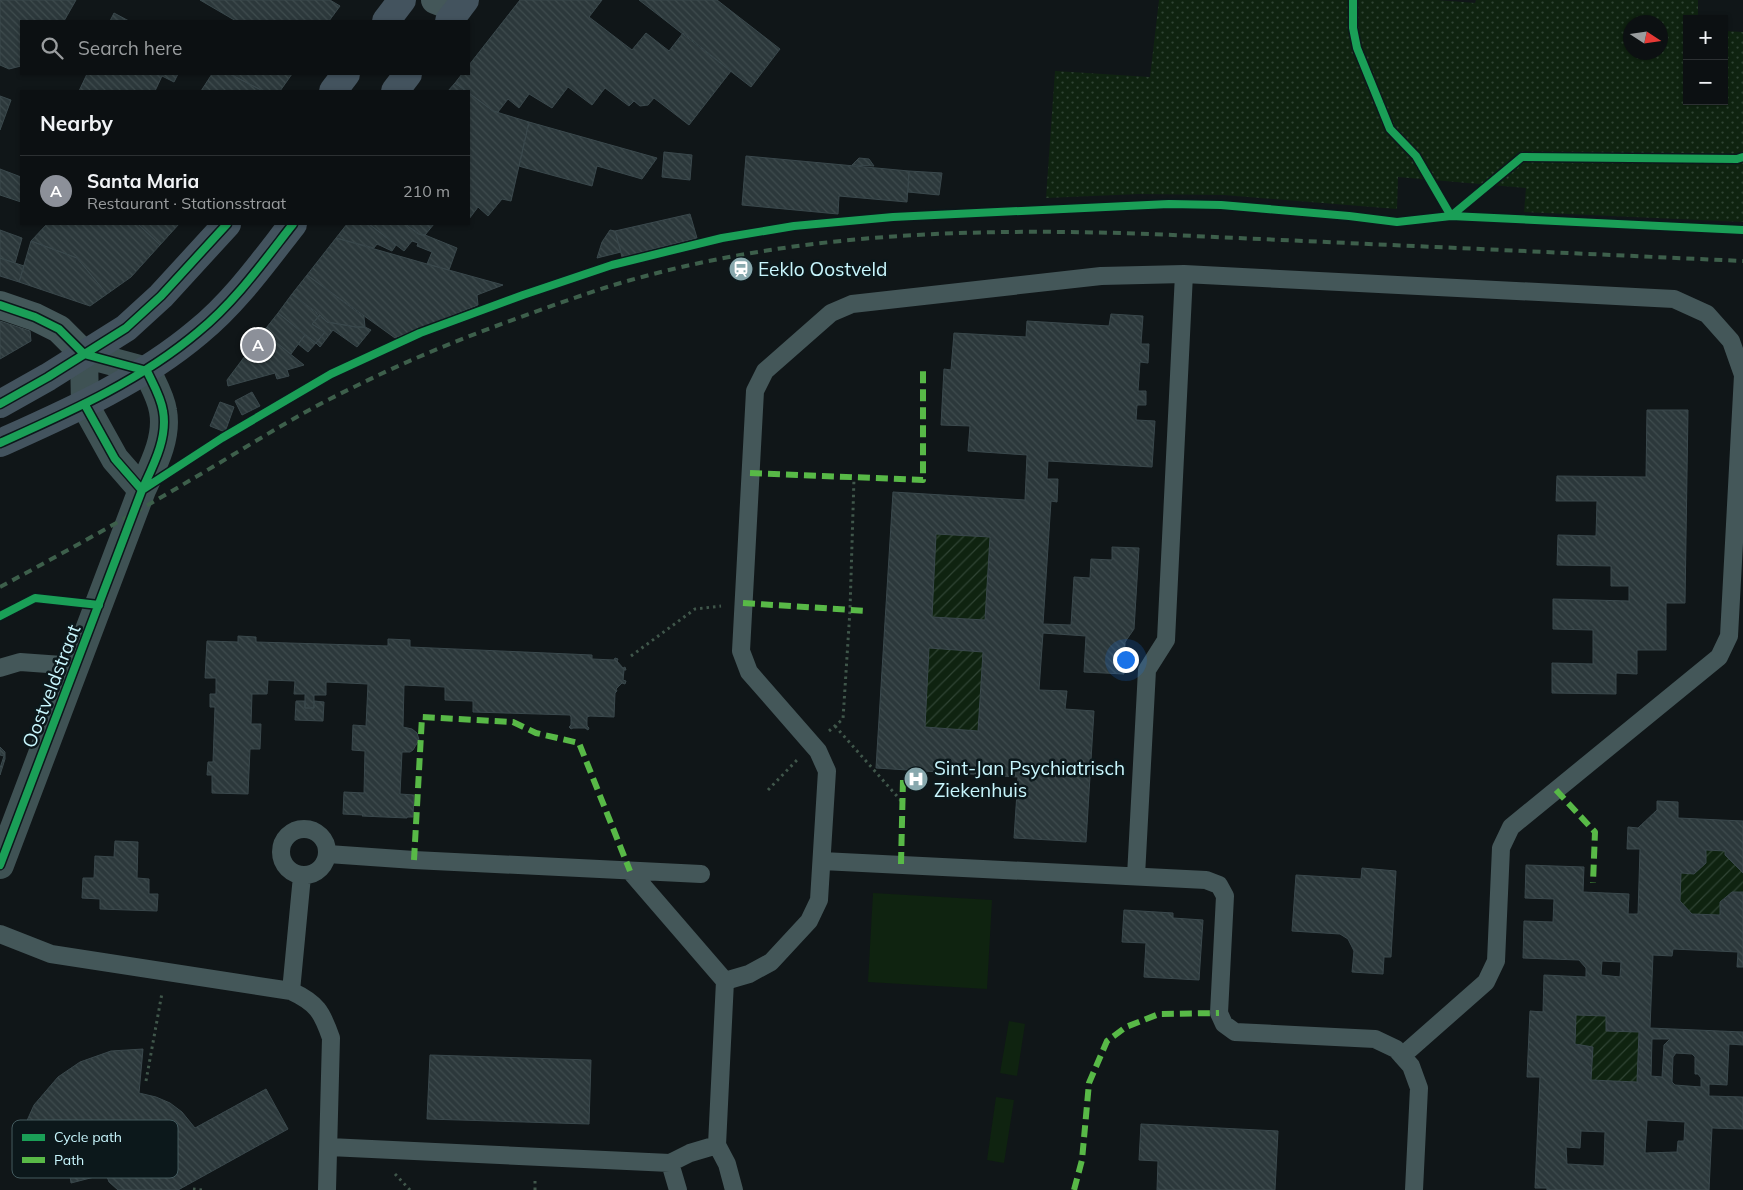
<!DOCTYPE html>
<html lang="en">
<head>
<meta charset="utf-8">
<style>
  body { margin:0; font-family:Mulish,sans-serif; background:#15191b; color:#f1f3f6 }
  .controls { position:absolute; right:15px; top:15px; display:grid; overflow:hidden; border-radius:0px; box-shadow:0 1px 4px #0004 }
  .controls button { width:45px; height:45px; display:grid; place-items:center; padding:0; border:0; border-bottom:1px solid #2c3032; background:#0c1012; color:#f1f3f6; font:25px sans-serif }
  .compass { position:absolute; left:1623px; top:15px; width:45px; height:45px; border-radius:50%; background:#0c1012; box-shadow:0 1px 4px #0004; rotate:102deg }
  .you { position:absolute; left:1125px; top:659px; width:18px; height:18px; margin:-12px; border:4px solid #fff; border-radius:50%; background:#1a73e8; box-shadow:0 0 0 8px #1a73e833 }
  .badge { display:grid; place-items:center; width:32px; height:32px; border-radius:50%; background:#8c9099; color:#fff; font-size:16px; font-weight:700 }
  .pin { position:absolute; translate:-50% -50%; border:2px solid #fff; box-shadow:0 1px 5px #0006 }
  .list { margin:0; padding:0; list-style:none }
  h2 { display:flex; justify-content:space-between; align-items:center; height:65px; margin:0; padding:0 20px; font-size:21px }
  h2 small { font-size:16px; font-weight:400; color:#9a9d9f }
  .list li { display:grid; grid-template-columns:32px 1fr auto; gap:15px; align-items:center; box-sizing:border-box; height:70px; padding:0 20px; border-top:1px solid #2c3032 }
  .list b { display:block; font-size:19px; white-space:nowrap }
  .list p { margin:0; font-size:16px; white-space:nowrap; color:#9a9d9f }
  .list em { font-size:16px; font-style:normal; color:#9a9d9f }
  .icon { flex:none; width:28px; height:28px; fill:none; stroke:currentColor; stroke-width:2; stroke-linecap:round; stroke-linejoin:round }
  .map { position:relative; flex:none; width:1743px; height:1190px; overflow:hidden }
  .search { position:absolute; background:#0c1012; box-shadow:0 1px 4px #0004; left:20px; top:20px; width:450px; height:55px; display:flex; align-items:center; gap:12px; box-sizing:border-box; padding:0 18px; border-radius:0px; color:#9a9d9f; font-size:19px }
  .panel { position:absolute; background:#0c1012; box-shadow:0 1px 4px #0004; left:20px; top:90px; width:450px; height:135px; border-radius:0px }
  .map>svg:first-child { display:block }
  .grass { fill:#0f2310 }
  .park { fill:url(#park-dots); fill-rule:evenodd }
  .garden { fill:url(#garden-furrows) }
  .building { fill:url(#building-back-hatch); stroke:#3a484c; fill-rule:evenodd }
  .lines { fill:none; stroke-linecap:round; stroke-linejoin:round }
  .path { stroke:#40574b; stroke-width:3; stroke-dasharray:2.5 4; stroke-linecap:butt }
  .lane { stroke:#445759; stroke-width:18 }
  .street { stroke:#445759; stroke-width:28 }
  .secondary { stroke:#3f5254; stroke-width:28 }
  .primary { stroke:#43535e; stroke-width:28 }
  .rail { stroke:#3d5f4b; stroke-width:4; stroke-dasharray:8 6; stroke-linecap:butt }
  .quiet { stroke:#58b947; stroke-width:6; stroke-dasharray:12 6; stroke-linecap:butt }
  .cycleway-casing { stroke:#0c181b; stroke-width:11 }
  .cycleway { stroke:#1a9f57; stroke-width:8 }
  .labels { text-anchor:middle; stroke-width:5; stroke-linejoin:round; paint-order:stroke }
  .poi-label { font-size:19px; fill:#c8f6fd; stroke:#0c181b; text-anchor:start }
  .street-label { font-size:19px; fill:#c8f6fd; stroke:#0c181b }
  .key { fill:#0c181b; stroke:#445b5f; stroke-width:1 }
  .key-label { font-size:14px; fill:#c8f6fd }
</style>
</head>
<body>
<div class="map">
<svg width="1743" height="1190" viewBox="0 0 1743 1190">
  <defs>
    <pattern id="park-dots" width="8" height="8" patternUnits="userSpaceOnUse" patternTransform="scale(1.25)"><rect width="8" height="8" fill="#0f2310"/><path d="M2 2h.1M6 6h.1" fill="none" stroke="#304434" stroke-width="1.8" stroke-linecap="round"/></pattern>
    <pattern id="garden-furrows" width="10" height="10" patternUnits="userSpaceOnUse" patternTransform="scale(1.25)"><rect width="10" height="10" fill="#0f2310"/><path d="M-1 1l2-2M0 10L10 0M9 11l2-2" fill="none" stroke="#304434"/></pattern>
    <pattern id="building-back-hatch" width="6" height="6" patternUnits="userSpaceOnUse" patternTransform="scale(1.25)"><rect width="6" height="6" fill="#2c383b"/><path d="M-1 5l2 2M0 0l6 6M5-1l2 2" fill="none" stroke="#3f4c4e"/></pattern>
  </defs>
  <rect width="100%" height="100%" fill="#101618"/>
  <path class="grass" d="M873 893 992 900 987 989 868 982Z
    M1009 1021 1025 1024 1017 1076 1000 1073Z
    M996 1097 1014 1100 1004 1163 987 1160Z"/>
  <path class="park" d="M1159 0H1438L1475 3 1476 0H1698V19H1687V101H1724V31L1743 32V222L1524 212 1526 188 1398 177 1397 209 1224 195 1139 194 1046 198 1055 71 1150 77ZM1630 22H1660V52H1630Z"/>
  <path class="garden" d="M936 534 990 537 985 620 932 617Z
    M929 648 983 652 978 731 925 727Z
    M1706 850 1725 851V855L1743 873V892H1732L1720 902V915L1692 914 1680 901 1681 873 1694 874 1706 863Z
    M1576 1015 1606 1016V1031L1639 1032 1637 1082 1591 1080 1593 1047 1575 1044Z"/>
  <path class="building" d="M0 0H76L64 21H21V66L9 69 0 65Z
    M200 0H330L340 6 329 21H236Z
    M520 0H602L589 17 632 50 646 33 669 51 683 33 731 71 689 125 654 98 648 105 640 106 634 101 629 106 605 88 592 105 568 87 552 108 529 94 519 108 508 99 498 112 493 111 469 93V91H466L455 83 462 74H469V65Z
    M639 0H717L780 49 751 87Z
    M114 13 129 21H110Z
    M87 74H178L174 82 162 76 155 91H79Z
    M212 74H230L263 91H201Z
    M230 74H292L280 91H263Z
    M455 83 466 91H448Z
    M469 93 493 111 529 122 511 201 502 199 488 216 478 207 469 219Z
    M0 96 11 100 0 130Z
    M529 122 657 158 642 179 597 166 592 186 522 167 519 166Z
    M664 152 692 155 690 180 662 177Z
    M746 156 909 171 907 202 839 196 838 214 742 205Z
    M859 158 869 159 874 166 852 165Z
    M0 169 21 177V202L0 195Z
    M909 171 942 173 939 195 908 192Z
    M690 214 697 238 622 257 615 231Z
    M47 224H138L160 245 131 277 107 294 77 258 31 241Z
    M138 224H179L160 245Z
    M347 224H369L396 245 392 251 377 244 374 248 336 238Z
    M369 224H405L418 234 425 235 457 248 449 270 427 264 432 252 417 246 418 243 412 241 404 251Z
    M405 224H434L425 235H421Z
    M0 230 22 238 15 263 0 258Z
    M610 230 615 231 621 252 597 258 602 242Z
    M336 238 427 264 503 285 477 295 478 305 395 338 307 275Z
    M31 241 77 258 107 294 90 306 19 282Z
    M0 258 24 266 19 282 0 276Z
    M307 275 364 317 365 327H356L327 322 292 294Z
    M292 294 320 315 312 324 325 332 316 343 278 313Z
    M278 313 305 335 291 354 263 332Z
    M1111 314 1143 316 1141 344H1149L1148 363 1140 362 1138 391H1146V405H1137L1136 420 1155 421 1152 467 1048 461 1047 479H1058L1057 502 1051 501 1043 624 1071 625 1074 577 1090 578 1091 559 1112 560V547L1139 548 1134 629 1125 642 1124 674 1084 672 1086 636 1043 633 1039 690 1067 691 1065 709 1094 711 1086 842 1014 838 1018 777 876 768 893 492 1025 500 1027 455 968 451 970 426 941 425 944 369 951 370 954 333 1026 337 1027 321 1109 326ZM936 534 990 537 985 620 932 617ZM929 648 983 652 978 731 925 727Z
    M320 315 327 322 356 327H365L371 330 357 347 333 330 320 347 316 343 325 332 312 324Z
    M0 321 30 331 31 341 0 359Z
    M263 332 304 365 287 370 289 376 277 379 275 373 228 386 227 380Z
    M305 335 316 343 308 352 298 344Z
    M252 392 260 406 242 415 235 401Z
    M220 402 234 407 225 432 210 426Z
    M1647 410H1688L1685 603H1666V650H1637V674L1616 673V694L1552 693V663L1593 664V630L1553 629V599L1629 601V586H1611V566L1557 565 1558 535 1596 536 1597 501H1556L1557 476 1646 477Z
    M238 636 256 637V642L388 646V639L410 640V647L592 655V659L614 660 615 658 618 659 617 661 623 668 625 667 626 670H624L623 680 626 681 625 684 622 683 616 689 617 691 615 693 614 717 590 716 587 717V726L589 728 588 730 585 728H573L571 729 569 727 571 725V717L570 715 473 712V701L445 700V687L404 685 403 727 412 729 417 733 419 740 413 750 410 752H402L400 794 414 795 413 817H407V818L362 816 363 815 343 814 344 792 364 793 365 751 352 750 353 725 366 726 368 684 326 682V695H314V708H305V694H294L295 681 268 680 267 694H252L251 724H261L260 749H250L248 794 212 793V775H207L208 762H213L215 707H210V694H216V678H205L207 641 238 642Z
    M296 701H305V708H314V701L324 702 323 721 295 720Z
    M0 747 5 752V759L0 775V768L4 756 0 755Z
    M1657 801 1678 802V818L1743 821V873L1725 855V851L1706 850V863L1694 874 1681 873 1680 901 1692 914 1720 915V902L1732 892H1743V967H1737L1738 952 1673 949 1672 956 1653 955 1650 1028 1743 1032V1045L1729 1044 1727 1085 1709 1084V1096L1743 1097V1129L1712 1128 1709 1190H1547V1188H1535L1540 1077H1527L1530 1011 1543 1012 1544 975 1586 977V968L1579 960 1523 958 1524 921 1553 922 1554 899 1525 898 1526 865 1584 867 1583 892 1629 894 1628 914H1638L1640 849H1627L1628 827 1638 828 1657 810ZM1602 961 1621 962 1620 977 1601 975ZM1576 1015 1606 1016V1031L1639 1032 1637 1082 1591 1080 1593 1047 1575 1044ZM1652 1039H1670L1664 1045 1662 1077 1651 1076ZM1676 1053 1692 1054 1695 1057V1074H1698L1701 1078V1087L1675 1085 1672 1082 1673 1057ZM1647 1120 1685 1122 1684 1141H1678L1677 1152 1645 1153ZM1581 1131 1605 1132 1604 1166 1567 1164 1566 1147 1580 1148Z
    M115 841 138 842 137 878 149 879V894H158L157 911 100 909V899L82 898 83 878H94L95 856 114 857Z
    M1362 868 1396 871 1391 957H1384L1383 974 1352 972 1354 951 1348 939 1340 934 1292 931 1296 875 1361 879Z
    M1124 910 1173 913V918L1203 920 1199 980 1144 977 1146 943 1122 942Z
    M143 1049 139 1093 156 1097 170 1103 182 1112 195 1128 266 1089 288 1129 178 1190H118L109 1182 106 1174 71 1183 69 1169 16 1171 21 1134 34 1105 58 1077 80 1062 111 1051Z
    M430 1055 591 1060 589 1124 427 1119Z
    M1141 1124 1278 1131 1275 1190H1157L1158 1161 1139 1160Z"/>
  <g class="lines">
    <path class="path" d="M631 656 695 609 721 606
      M835 726 903 803
      M829 731 843 719 850 610 854 478
      M768 790 797 760
      M146 1081 162 993
      M395 1174 410 1190
      M193 1189 202 1190
      M535 1190V1180"/>
    <path class="lane" d="M0 668 20 662 76 666
      M281 852a23 23 0 1 1 46 0a23 23 0 1 1-46 0Z
      M328 854 414 860 701 874
      M822 861 1206 880 1219 885 1225 896 1219 1013 1224 1024 1235 1032 1375 1039 1396 1049 1411 1066 1419 1088 1414 1190
      M630 871 725 981 749 974 771 962 809 921 819 900 827 771 818 751 749 672 741 651 755 391 765 371 831 313 852 304 1101 276 1184 274 1674 299 1707 314 1731 341 1743 375 1729 636 1719 657 1511 827 1501 848 1496 961 1486 982 1402 1056
      M1136 876 1147 670 1166 640 1184 274
      M0 934 51 954 291 991C317 1003 322 1012 331 1038L327 1190
      M291 991 302 876
      M717 1145 725 981
      M329 1147 670 1163
      M678 1190 670 1163 690 1153 717 1145 727 1164 734 1190"/>
    <path class="street" d="M435 0 458 9
      M0 305 35 317 59 329 84 354"/>
    <path class="secondary" d="M0 865 142 490C153 466 168 438 163 411 161 397 153 384 147 371L84 354 85 405 115 459 142 490"/>
    <path class="primary" d="M386 21 402 0
      M449 21 465 0
      M333 91 346 74
      M395 91 408 74
      M0 404 48 377 126 328 161 296 227 224
      M0 443C69 412 140 381 198 332 235 302 264 261 293 224"/>
    <path class="rail" d="M0 587C65 552 130 516 194 478 247 447 299 413 354 387 404 362 455 341 507 322 552 306 596 289 642 277 807 232 980 228 1150 234L1743 261"/>
    <path class="quiet" d="M750 473 923 480V370
      M743 603 868 611
      M1556 790 1595 832 1593 883
      M414 860 422 717 513 722 536 733 579 743 630 871
      M901 864 903 779
      M1074 1190 1082 1160 1089 1083 1107 1041 1126 1027 1159 1014 1219 1013"/>
    <defs>
      <path id="cycleway" d="M1353 0V28L1357 48 1390 129 1416 156 1451 216
        M1451 216 1522 157 1737 159 1743 157
        M0 305 35 317 59 329 84 354 147 371C153 384 161 397 163 411 168 438 153 466 142 490L0 865
        M0 404 48 377 126 328 161 296 227 224
        M85 405 115 459 142 490
        M0 443C69 412 140 381 198 332 235 302 264 261 293 224
        M142 490 222 438 331 374 420 333 523 295 612 265 722 238 794 226 893 217 1169 204 1221 205 1349 216 1397 222 1451 216 1743 230
        M0 616 35 598 99 605"/>
    </defs>
    <use href="#cycleway" class="cycleway-casing"/>
    <use href="#cycleway" class="cycleway"/>
  </g>
  <defs>
    <symbol id="station-disc" viewBox="-11 -11 22 22"><circle r="9.5" fill="#88a8ad" stroke="#0c181b"/><path d="M-3-6H3Q5-6 5-4V2Q5 4 3 4L4.5 6H3L1.5 4h-3L-3 6H-4.5L-3 4Q-5 4-5 2V-4Q-5-6-3-6ZM-3.5-4v3h7v-3ZM-3.5 1v1.5H-2V1ZM2 1v1.5H3.5V1Z" fill="#fff"/></symbol>
    <symbol id="hospital-disc" viewBox="-11 -11 22 22"><circle r="9.5" fill="#88a8ad" stroke="#0c181b"/><path d="M-5-5h3v3.5h4V-5h3V5h-3V1.5h-4V5h-3Z" fill="#fff"/></symbol>
  </defs>
  <g fill-rule="evenodd">
    <use href="#station-disc" x="727" y="255" width="28" height="28"/>
    <use href="#hospital-disc" x="902" y="765" width="28" height="28"/>
  </g>
  <g class="labels">
    <g class="poi-label">
      <text x="758" y="276">Eeklo Oostveld</text>
      <text x="934" y="775">Sint-Jan Psychiatrisch<tspan x="934" dy="22">Ziekenhuis</tspan></text>
    </g>
    <g class="street-label">
      <text transform="translate(51 686) rotate(-69)" y="7">Oostveldstraat</text>
    </g>
  </g>
  <rect x="12" y="1120" width="166" height="58" rx="8" class="key"/>
  <rect x="22" y="1134" width="23" height="7" fill="#1a9f57"/>
  <rect x="22" y="1157" width="23" height="6" fill="#58b947"/>
  <g class="key-label">
    <text x="54" y="1142">Cycle path</text>
    <text x="54" y="1165">Path</text>
  </g>
</svg>
<div class="controls">
<button>+</button>
<button>−</button>
</div>
<svg class="compass" viewBox="-18 -18 36 36"><path d="M0-13l5 13h-10z" fill="#e53935"/><path d="M0 13l5-13h-10z" fill="#9a9d9f"/></svg>
<div class="you"></div>
<div class="pin badge" style="left:258px;top:345px">A</div>
<div class="search"><svg class="icon" aria-label="search" viewBox="0 0 24 24"><circle cx="10" cy="10" r="6"/><path d="M15 15l6 6"/></svg>Search here</div>
<section class="panel">
<h2>Nearby<small></small></h2>
<ul class="list">
<li><span class="badge">A</span><div><b>Santa Maria</b><p>Restaurant · Stationsstraat</p></div><em>210 m</em></li>
</ul>
</section>
</div>
</body>
</html>
